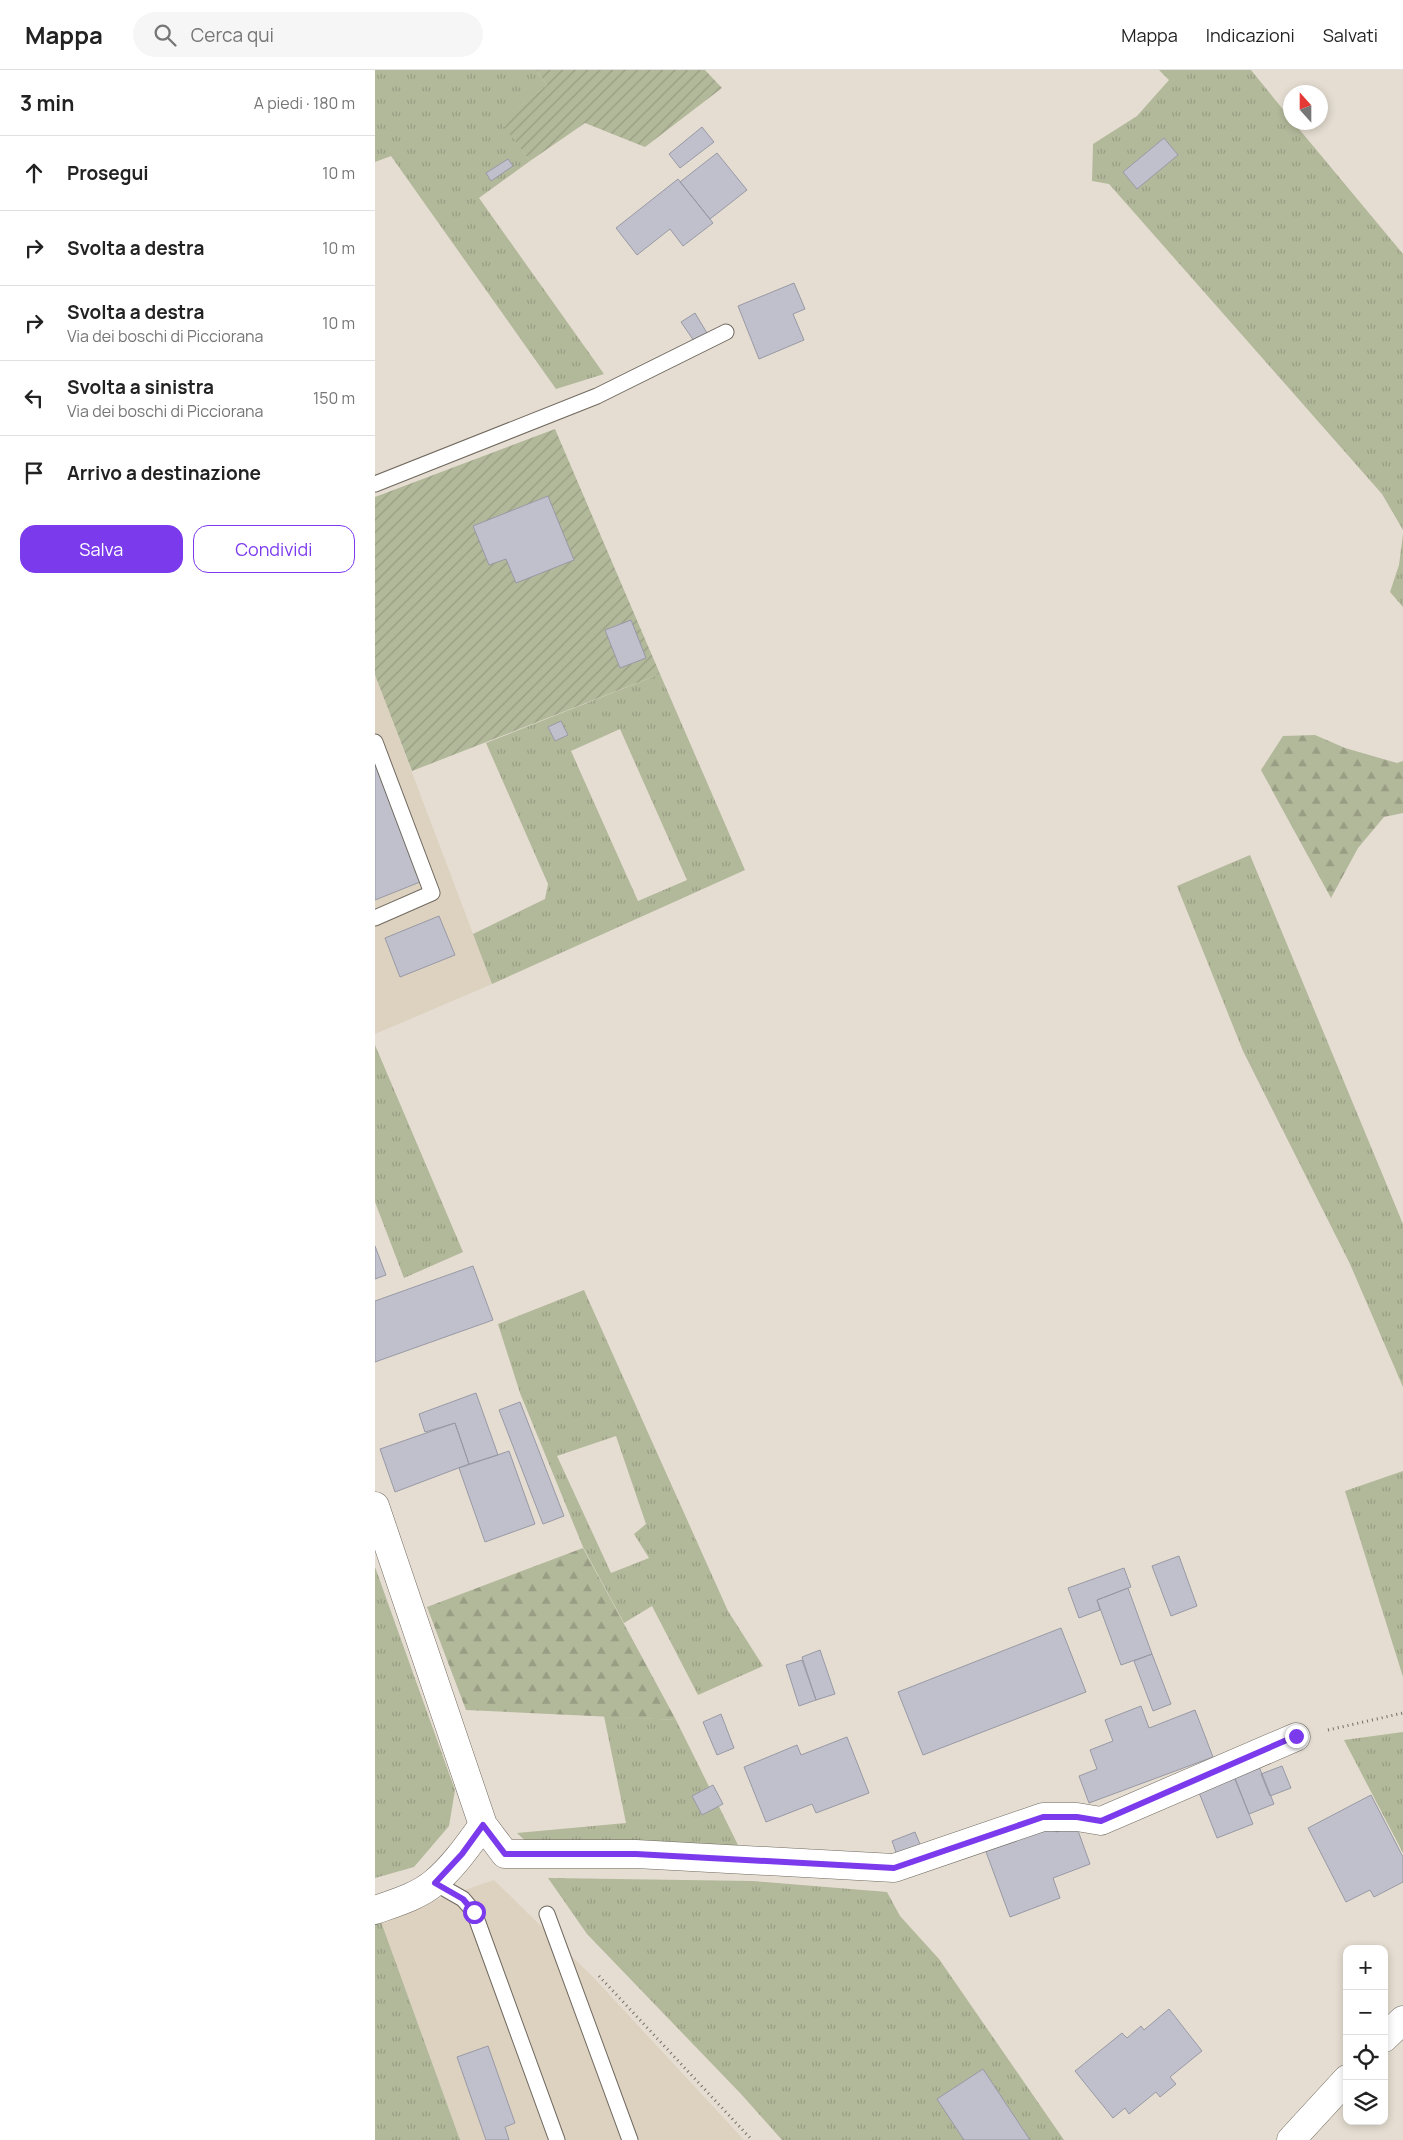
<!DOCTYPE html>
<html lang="it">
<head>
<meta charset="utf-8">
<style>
  body { margin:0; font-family:Manrope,sans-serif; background:#f6f6f6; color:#222 }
  .controls { position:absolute; right:15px; bottom:15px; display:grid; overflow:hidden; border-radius:10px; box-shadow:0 2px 8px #0003 }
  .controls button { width:45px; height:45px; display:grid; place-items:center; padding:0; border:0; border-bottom:1px solid #e0e0e0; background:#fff; color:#222; font:25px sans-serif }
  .compass { position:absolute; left:908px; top:15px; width:45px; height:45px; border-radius:50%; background:#fff; box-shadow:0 2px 8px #0003; rotate:339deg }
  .stop { position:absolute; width:15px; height:15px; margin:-11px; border:4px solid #7c3aed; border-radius:50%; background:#fff }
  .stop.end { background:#7c3aed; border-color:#fff; box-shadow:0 1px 5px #0008 }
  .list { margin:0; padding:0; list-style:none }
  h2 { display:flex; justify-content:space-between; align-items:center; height:65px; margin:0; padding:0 20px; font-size:21px }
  h2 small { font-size:16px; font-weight:400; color:#767676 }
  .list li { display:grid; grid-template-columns:32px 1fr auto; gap:15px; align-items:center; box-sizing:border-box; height:75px; padding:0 20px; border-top:1px solid #e0e0e0 }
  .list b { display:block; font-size:19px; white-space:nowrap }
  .list p { margin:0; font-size:16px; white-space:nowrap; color:#767676 }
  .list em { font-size:16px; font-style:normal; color:#767676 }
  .actions { display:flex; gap:10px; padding:15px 20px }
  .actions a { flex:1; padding:11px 0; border:1px solid #7c3aed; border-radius:15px; text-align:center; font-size:18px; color:#7c3aed }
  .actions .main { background:#7c3aed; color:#fff }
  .icon { flex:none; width:28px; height:28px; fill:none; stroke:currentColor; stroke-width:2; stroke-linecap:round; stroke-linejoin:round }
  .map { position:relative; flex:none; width:1028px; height:2070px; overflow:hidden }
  header { display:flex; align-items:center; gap:30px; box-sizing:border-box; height:70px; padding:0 25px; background:#fff; border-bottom:1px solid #e0e0e0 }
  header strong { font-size:24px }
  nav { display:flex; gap:28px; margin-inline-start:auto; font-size:18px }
  .search { width:350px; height:45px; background:#f6f6f6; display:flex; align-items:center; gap:12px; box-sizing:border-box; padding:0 18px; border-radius:28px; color:#767676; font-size:19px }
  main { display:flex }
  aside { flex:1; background:#fff }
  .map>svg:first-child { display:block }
  .built { fill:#ddd1bf }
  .grass { fill:url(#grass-tufts); fill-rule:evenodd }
  .forest { fill:url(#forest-firs) }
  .garden { fill:url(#garden-furrows) }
  .building { fill:#bfc0cc; stroke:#9899a5 }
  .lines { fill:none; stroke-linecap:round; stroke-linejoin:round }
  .lane-casing { stroke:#70695f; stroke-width:17 }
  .street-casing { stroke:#70695f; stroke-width:29 }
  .path { stroke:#736e67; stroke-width:3; stroke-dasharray:1 4; stroke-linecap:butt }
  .lane { stroke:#fff; stroke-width:15 }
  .street { stroke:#fff; stroke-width:28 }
  .route { stroke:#7c3aed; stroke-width:6 }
</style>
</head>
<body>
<header>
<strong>Mappa</strong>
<div class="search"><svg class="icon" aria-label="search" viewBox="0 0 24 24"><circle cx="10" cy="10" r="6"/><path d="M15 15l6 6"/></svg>Cerca qui</div>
<nav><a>Mappa</a><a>Indicazioni</a><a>Salvati</a></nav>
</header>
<main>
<aside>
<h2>3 min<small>A piedi · 180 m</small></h2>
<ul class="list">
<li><svg class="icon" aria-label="ahead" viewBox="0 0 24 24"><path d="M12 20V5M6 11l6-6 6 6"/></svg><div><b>Prosegui</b></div><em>10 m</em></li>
<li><svg class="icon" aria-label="right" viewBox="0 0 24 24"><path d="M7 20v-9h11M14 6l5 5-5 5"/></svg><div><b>Svolta a destra</b></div><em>10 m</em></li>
<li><svg class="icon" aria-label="right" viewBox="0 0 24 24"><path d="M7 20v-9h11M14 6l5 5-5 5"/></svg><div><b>Svolta a destra</b><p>Via dei boschi di Picciorana</p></div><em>10 m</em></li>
<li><svg class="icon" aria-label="left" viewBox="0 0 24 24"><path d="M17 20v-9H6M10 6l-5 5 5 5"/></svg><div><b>Svolta a sinistra</b><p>Via dei boschi di Picciorana</p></div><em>150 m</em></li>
<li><svg class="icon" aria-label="arrive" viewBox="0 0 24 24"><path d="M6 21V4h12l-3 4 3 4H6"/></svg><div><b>Arrivo a destinazione</b></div></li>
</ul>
<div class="actions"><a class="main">Salva</a><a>Condividi</a></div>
</aside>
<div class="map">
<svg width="1028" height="2070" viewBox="0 0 1028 2070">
  <defs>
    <pattern id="grass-tufts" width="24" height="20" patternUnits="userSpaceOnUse" patternTransform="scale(1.25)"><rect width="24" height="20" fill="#b2b89a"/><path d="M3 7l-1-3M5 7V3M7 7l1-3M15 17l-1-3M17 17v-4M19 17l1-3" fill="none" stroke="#989d83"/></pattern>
    <pattern id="forest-firs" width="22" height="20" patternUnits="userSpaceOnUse" patternTransform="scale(1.25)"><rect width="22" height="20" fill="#b2b89a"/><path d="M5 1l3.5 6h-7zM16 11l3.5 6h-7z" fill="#989d83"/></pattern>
    <pattern id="garden-furrows" width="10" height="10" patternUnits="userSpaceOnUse" patternTransform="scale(1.25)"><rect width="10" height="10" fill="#b2b89a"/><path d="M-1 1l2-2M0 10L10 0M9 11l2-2" fill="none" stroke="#989d83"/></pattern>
  </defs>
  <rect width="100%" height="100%" fill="#e5ddd1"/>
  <path class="built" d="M0 605 117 914 0 964Z
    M119 1810 218 1907 369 2070H85L5 1849Z"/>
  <path class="grass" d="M0 0H161L172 15 126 51 155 91 104 128 229 304 181 319 16 86 0 92Z
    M784 0H876L915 48 916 52 919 53 1028 184V460L1007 424 734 114 717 111 718 74 762 46 794 10Z
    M1028 464V537L1015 522 1024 495Z
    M285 604 370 800 117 914 98 864 170 829 173 814 111 673ZM245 659 312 810 263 831 196 681Z
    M875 785 1028 1154V1317L975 1194 868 981 802 816Z
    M0 975 88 1182 29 1208 0 1132Z
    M209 1220 353 1541 388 1596 323 1625 277 1536 249 1553 208 1477 145 1323 123 1254ZM241 1366 271 1454 259 1464 274 1488 236 1503 182 1386Z
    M1028 1401V1607L970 1421Z
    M0 1497 80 1720 74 1756 39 1797 0 1808Z
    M229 1646 301 1650 364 1777 159 1779 142 1763 251 1753Z
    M1028 1662V1783L969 1670Z
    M173 1808 378 1811 512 1822 525 1846 564 1889 689 2070H407L366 2024 212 1864Z
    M5 1849 85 2070H0V1851Z"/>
  <path class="forest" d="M940 665 970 678 1022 693 1028 691V743L1009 747 983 778 956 828 886 700 908 666Z
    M208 1478 301 1650 91 1640 52 1537Z"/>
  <path class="garden" d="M161 0H330L347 18 270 77 210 53 155 91 125 51 172 15Z
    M180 359 285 604 37 701 0 605V427Z"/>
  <path class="building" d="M327 57 339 72 305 98 294 84Z
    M789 68 803 85 762 119 748 102Z
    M342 83 372 120 335 149 305 112Z
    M133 89 138 96 116 111 111 103Z
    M303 109 338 153 308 176 295 159 262 185 241 158Z
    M419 213 430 239 418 244 429 270 384 289 363 236Z
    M320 243 332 263 319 271 306 252Z
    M173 426 199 490 141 513 131 489 114 495 98 456Z
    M256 550 271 588 245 598 230 560Z
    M186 651 193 665 180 671 173 657Z
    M0 669 55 808 0 830Z
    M64 846 80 885 25 907 10 868Z
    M0 1176 11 1205 0 1209Z
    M98 1196 118 1250 0 1292V1231Z
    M101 1323 123 1385 94 1394 80 1353 50 1362 44 1344Z
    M145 1332 189 1446 168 1454 124 1340Z
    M80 1353 94 1394 20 1422 5 1379Z
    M134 1381 160 1454 110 1472 84 1398Z
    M804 1486 822 1536 796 1546 777 1496Z
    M749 1498 756 1517 722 1530 725 1540 704 1548 693 1518Z
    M753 1518 777 1584 746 1595 722 1530Z
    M686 1558 711 1622 548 1685 523 1622Z
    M445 1580 460 1624 441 1630 427 1587Z
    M777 1584 796 1634 778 1641 759 1591Z
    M427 1590 441 1630 424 1636 411 1595Z
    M766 1636 774 1658 820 1640 838 1687 714 1733 704 1706 722 1699 715 1680 738 1671 730 1650Z
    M346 1644 359 1678 342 1685 328 1652Z
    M472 1667 494 1723 441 1743 437 1734 391 1752 369 1697 422 1675 426 1685Z
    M883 1694 899 1734 874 1744 858 1703Z
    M907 1696 916 1718 895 1726 886 1704Z
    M857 1702 878 1754 842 1768 821 1715Z
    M338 1715 348 1734 327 1745 317 1726Z
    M996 1725 1028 1787V1812L999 1827 995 1820 971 1832 933 1758Z
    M678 1755 681 1762 701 1755 715 1794 678 1808 685 1828 635 1847 610 1779Z
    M540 1762 547 1779 523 1788 517 1771Z
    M794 1939 827 1981 795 2007 801 2014 785 2027 781 2022 754 2044 750 2038 738 2048 700 2001 747 1963 752 1968 766 1956 769 1960Z
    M113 1976 140 2053 130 2057 134 2070H111L82 1987Z
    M608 1999 655 2070H589L562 2029Z"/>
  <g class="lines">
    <defs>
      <path id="lane" d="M0 414 222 326 351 262
        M0 672 57 823 0 848
        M60 1813 88 1829 99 1842 182 2070
        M172 1844 255 2070"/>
      <path id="street" d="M0 1436 108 1755C94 1774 79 1796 60 1812 44 1826 20 1833 0 1840
        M108 1755 130 1784H261L519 1798 668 1747H702L726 1751 921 1667
        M1009 1968 1028 1950
        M916 2070 972 2009"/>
    </defs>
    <use href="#lane" class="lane-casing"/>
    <use href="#street" class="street-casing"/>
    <path class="path" d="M953 1660 1028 1643
      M224 1906 377 2070"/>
    <use href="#lane" class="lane"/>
    <use href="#street" class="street"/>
  </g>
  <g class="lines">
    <path class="route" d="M99 1842 88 1829 60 1813 87 1784 108 1755 130 1784H261L519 1798 668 1747H702L726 1751 921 1666"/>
  </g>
</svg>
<div class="controls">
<button>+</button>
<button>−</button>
<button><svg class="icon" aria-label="locate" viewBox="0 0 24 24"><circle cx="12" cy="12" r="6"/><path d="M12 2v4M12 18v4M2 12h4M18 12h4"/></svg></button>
<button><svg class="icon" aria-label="layers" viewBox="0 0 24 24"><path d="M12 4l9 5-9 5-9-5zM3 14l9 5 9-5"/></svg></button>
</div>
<svg class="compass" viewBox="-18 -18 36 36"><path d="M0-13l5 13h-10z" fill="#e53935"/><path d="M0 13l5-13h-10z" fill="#767676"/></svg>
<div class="stop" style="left:99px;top:1842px"></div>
<div class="stop end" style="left:921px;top:1666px"></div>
</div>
</main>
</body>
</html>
